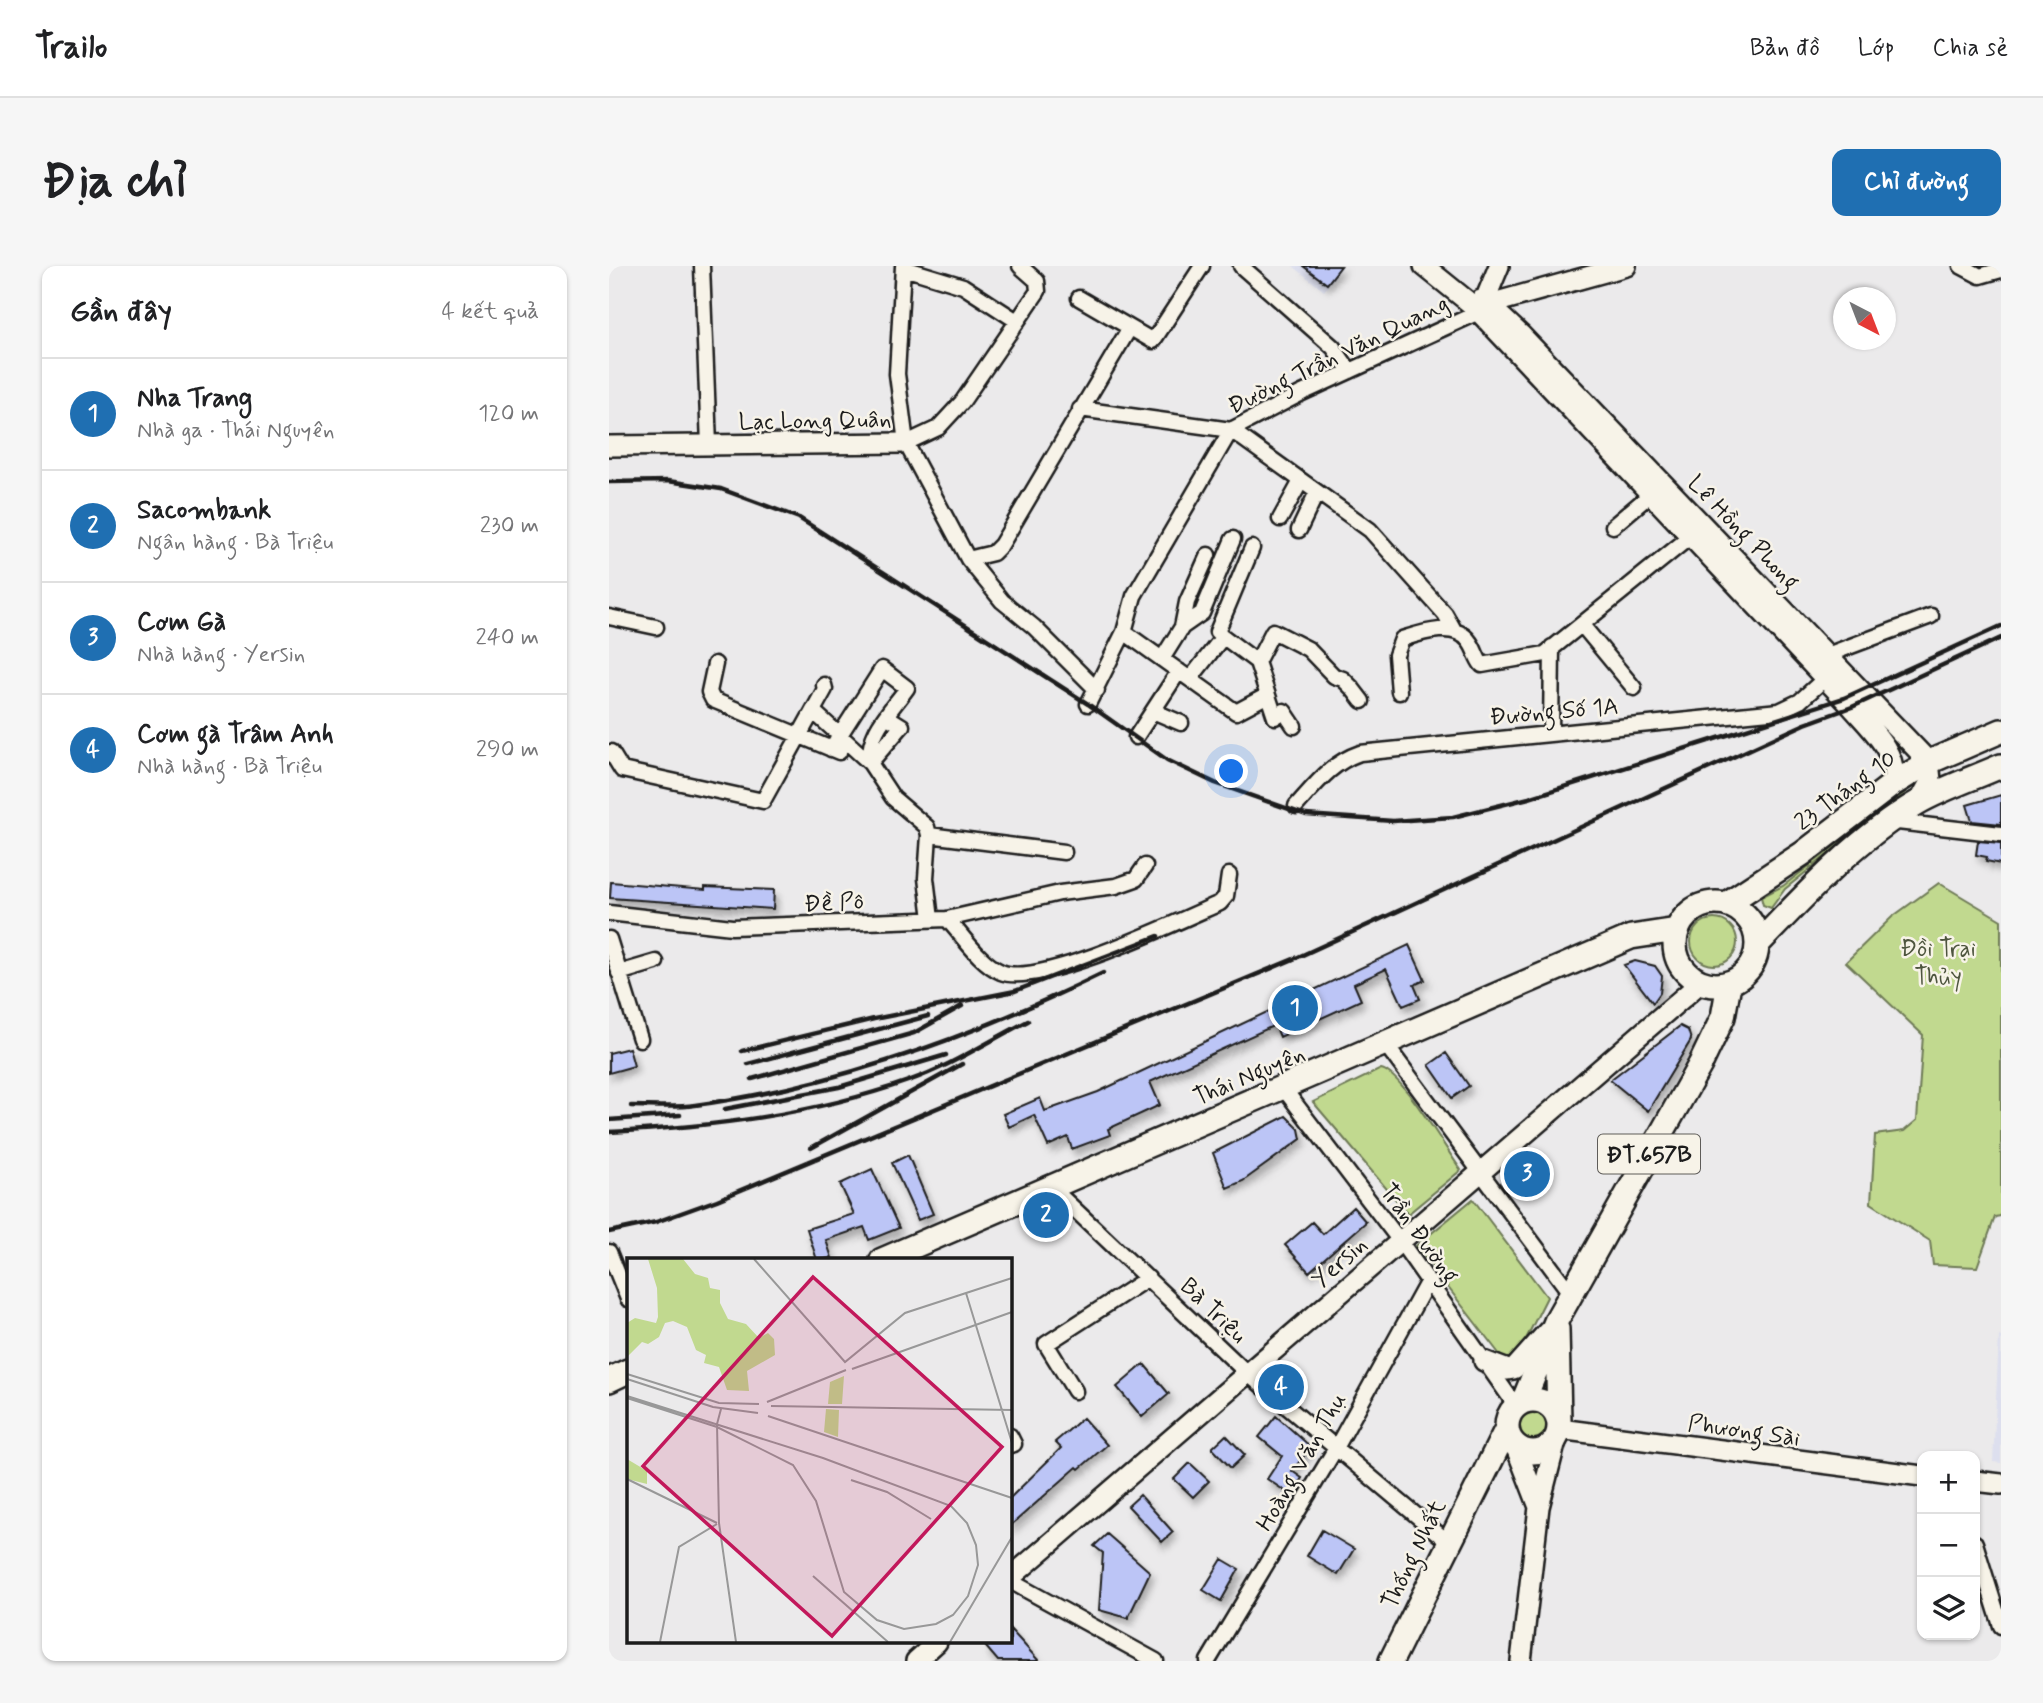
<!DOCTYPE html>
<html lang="vi">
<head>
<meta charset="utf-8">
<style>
  body { margin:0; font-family:Mynerve,sans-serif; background:#f6f6f6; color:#202124 }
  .controls { position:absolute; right:21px; bottom:21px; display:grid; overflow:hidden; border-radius:14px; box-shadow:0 2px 5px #0004 }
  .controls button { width:63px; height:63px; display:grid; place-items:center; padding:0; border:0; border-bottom:2px solid #e0e0e0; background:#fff; color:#202124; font:35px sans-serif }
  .compass { position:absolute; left:1224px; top:21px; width:63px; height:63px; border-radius:50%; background:#fff; box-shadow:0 2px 5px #0004; rotate:138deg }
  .you { position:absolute; left:623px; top:506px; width:24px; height:24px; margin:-18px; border:5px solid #fff; border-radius:50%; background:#1a73e8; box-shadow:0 0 0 10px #1a73e833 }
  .badge { display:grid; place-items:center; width:46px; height:46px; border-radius:50%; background:#1f6fb2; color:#fff; font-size:23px; font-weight:700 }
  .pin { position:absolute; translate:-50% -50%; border:4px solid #fff; box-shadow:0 2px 7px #0006 }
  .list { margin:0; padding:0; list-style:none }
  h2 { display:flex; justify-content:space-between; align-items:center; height:91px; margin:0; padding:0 28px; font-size:30px }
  h2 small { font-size:23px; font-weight:400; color:#757577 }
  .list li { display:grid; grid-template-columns:46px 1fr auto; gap:21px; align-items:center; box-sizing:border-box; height:112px; padding:0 28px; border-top:2px solid #e0e0e0 }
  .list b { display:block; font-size:26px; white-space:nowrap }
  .list p { margin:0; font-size:23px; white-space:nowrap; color:#757577 }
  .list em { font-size:23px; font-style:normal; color:#757577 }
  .icon { flex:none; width:38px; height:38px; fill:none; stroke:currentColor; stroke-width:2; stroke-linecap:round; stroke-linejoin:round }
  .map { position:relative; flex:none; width:1392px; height:1395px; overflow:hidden; border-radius:14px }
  header { display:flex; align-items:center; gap:42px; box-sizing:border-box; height:98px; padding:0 35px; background:#fff; border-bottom:2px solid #e0e0e0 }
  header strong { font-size:33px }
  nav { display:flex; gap:38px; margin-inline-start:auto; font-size:24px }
  .intro { display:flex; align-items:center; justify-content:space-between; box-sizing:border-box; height:168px; padding:0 42px }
  h1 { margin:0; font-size:49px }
  .button { padding:18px 32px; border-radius:14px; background:#1f6fb2; color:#fff; font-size:24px; font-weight:700 }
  main { display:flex; gap:42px; padding:0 42px }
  aside { flex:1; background:#fff; border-radius:14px; box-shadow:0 2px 5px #0004 }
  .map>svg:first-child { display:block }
  .built { fill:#dddfee }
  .green { fill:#c1d98f; stroke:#6e7a56; stroke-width:2 }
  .building { fill:#bcc5f6; stroke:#1c1c1c; stroke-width:2; filter:url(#shadow) }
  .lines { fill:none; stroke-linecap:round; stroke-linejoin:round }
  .street-casing { stroke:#1c1c1c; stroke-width:19 }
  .secondary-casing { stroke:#1c1c1c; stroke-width:24 }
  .primary-casing { stroke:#1c1c1c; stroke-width:28 }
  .street { stroke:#f7f3e8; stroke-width:14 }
  .secondary { stroke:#f7f3e8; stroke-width:19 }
  .primary { stroke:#f7f3e8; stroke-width:23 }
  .rail { stroke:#1c1c1c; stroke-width:4.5 }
  .labels { text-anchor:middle; stroke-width:5; stroke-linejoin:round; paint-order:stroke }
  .shield { fill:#f7f3e8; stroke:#5e5c59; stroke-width:2 }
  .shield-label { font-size:23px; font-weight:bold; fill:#1c1c1c }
  .street-label { font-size:24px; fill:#1c1c1c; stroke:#f7f3e8 }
  .park-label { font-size:24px; fill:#4e553e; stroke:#f7f3e8 }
  .inset-road { fill:none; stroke:#989898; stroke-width:2 }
  .view { fill:#c2185b; fill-opacity:0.15; stroke:#c2185b; stroke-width:3.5 }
  .inset-edge { fill:none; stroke:#1c1c1c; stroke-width:3.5 }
</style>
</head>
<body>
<header>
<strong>Trailo</strong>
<nav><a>Bản đồ</a><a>Lớp</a><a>Chia sẻ</a></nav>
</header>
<div class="intro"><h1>Địa chỉ</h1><a class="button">Chỉ đường</a></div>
<main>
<aside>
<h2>Gần đây<small>4 kết quả</small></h2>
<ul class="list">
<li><span class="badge">1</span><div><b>Nha Trang</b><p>Nhà ga · Thái Nguyên</p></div><em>120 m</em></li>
<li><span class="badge">2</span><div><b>Sacombank</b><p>Ngân hàng · Bà Triệu</p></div><em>230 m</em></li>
<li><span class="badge">3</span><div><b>Cơm Gà</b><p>Nhà hàng · Yersin</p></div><em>240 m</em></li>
<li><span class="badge">4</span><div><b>Cơm gà Trâm Anh</b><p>Nhà hàng · Bà Triệu</p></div><em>290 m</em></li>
</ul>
</aside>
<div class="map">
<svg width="1392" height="1395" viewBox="0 0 1392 1395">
  <defs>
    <filter id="shadow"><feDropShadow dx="3.5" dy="6" stdDeviation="3.5" flood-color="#0004"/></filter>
  </defs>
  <rect width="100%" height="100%" fill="#ebeaeb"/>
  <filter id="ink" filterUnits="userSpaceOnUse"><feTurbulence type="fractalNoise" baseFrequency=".0143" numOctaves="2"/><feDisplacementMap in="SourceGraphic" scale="14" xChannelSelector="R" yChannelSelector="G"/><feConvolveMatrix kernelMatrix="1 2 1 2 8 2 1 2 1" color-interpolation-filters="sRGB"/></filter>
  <g filter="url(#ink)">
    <path class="built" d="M684 0H734L715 25Z
      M1390 1070 1392 1071V1197L1384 1196Z"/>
    <path class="green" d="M1303 521 1176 623 1162 642 1154 639 1152 631 1174 620Z
      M1330 617 1392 654V950L1386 951 1368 1001 1324 999 1321 975 1262 937 1266 869 1295 865 1308 854 1314 769 1237 696 1283 651Z
      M1082 676a23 23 0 1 1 46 0a23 23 0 1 1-46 0Z
      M772 803C792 806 838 885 852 904L799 948 704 836Z
      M864 933 938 1031 902 1103 807 980Z
      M910 1160a14 14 0 1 1 28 0a14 14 0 1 1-28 0Z"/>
    <path class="building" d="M694 0H732L718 18Z
      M1392 529V558L1363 555 1358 539Z
      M1369 575 1392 577V598L1377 595 1378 591 1367 589Z
      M2 616 96 624V621L165 624 164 643 1 632Z
      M800 679 816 714 805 719 811 733 794 740 777 703 745 718 752 734 671 771 666 759 541 816 551 839 499 863 501 869 463 883 459 871 439 880 425 849 400 861 394 848 431 832 436 845 489 826Z
      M1026 695 1046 700 1053 710 1051 727 1044 737 1015 699Z
      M1071 760 1079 764 1082 774 1039 845 1001 814Z
      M20 782 25 800 0 807V787Z
      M837 787 860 820 843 832 820 799Z
      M677 850 690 863 692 873 634 915 618 922 604 887Z
      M299 889 324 948 309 954 283 897Z
      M263 903 290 962 260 974 255 961 217 974 223 992 208 994 198 963 245 948 231 918Z
      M744 941 757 956 700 1006 676 979 703 956 714 968Z
      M535 1098 560 1128 533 1151 508 1121Z
      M667 1150 702 1181 683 1205 693 1212 682 1229 658 1213 673 1190 650 1171Z
      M474 1152 498 1179 470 1203 468 1201 401 1260V1232L452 1182 446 1176Z
      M617 1169 636 1189 622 1202 603 1182Z
      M581 1197 600 1215 584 1231 565 1213Z
      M531 1229 564 1266 553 1276 519 1240Z
      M713 1264 745 1283 729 1309 698 1290Z
      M498 1268 541 1306 519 1352 490 1344 494 1287 485 1280Z
      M613 1293 630 1303 612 1335 594 1324Z
      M401 1363 430 1395H389L377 1381 383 1376H401Z"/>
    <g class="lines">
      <defs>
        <path id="street" d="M93 0 100 179
          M294 0 288 108 297 177 359 293 393 335 425 361 488 424
          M632 0 724 81 741 105
          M1352 0 1371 10 1392 4
          M295 2 354 20 408 55
          M470 32 544 75 593 0
          M471 143 622 164 761 264 836 348 845 364
          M297 177 329 162 353 136 429 25 428 15 411 0
          M671 253 692 215
          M1004 260 1042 228
          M690 264 708 226
          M643 282 608 366 648 396
          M359 293 384 287 392 279 520 63
          M0 351 47 361
          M973 359 1025 422
          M573 361 578 336 599 289
          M515 366 627 446 657 430
          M1218 389 1322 350
          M553 393 573 361 593 347 624 273
          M106 398 100 426 104 434 230 486
          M581 413 613 372
          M790 426 787 389 793 373C812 367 846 355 860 375 866 382 867 392 873 399L936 388 1082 270
          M479 438 515 366 525 330 622 164 693 127 870 46
          M204 445 261 497 284 532 318 561 320 569 317 612 322 653
          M544 445 572 457
          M685 460 675 445 666 451 648 396 664 365 699 383 725 410 734 413 743 422 753 435
          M942 467 943 381
          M527 471 570 405
          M222 483 273 403 298 422C281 446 258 466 261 497
          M2 486 13 504 154 535 216 423 215 419
          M261 497 293 460 277 450
          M687 540C707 518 722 497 751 487L1170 445 1191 435 1223 406
          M1280 555 1392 568
          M320 569 455 586
          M0 647 123 661 338 653 451 627 507 620 527 613 536 600
          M338 653C354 670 371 697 392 706 430 722 570 655 611 637L617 630 620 609
          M0 673 31 773
          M10 707 47 696
          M777 779 962 1028
          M675 823 791 975 907 1140
          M441 920 639 1108 839 1276
          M0 986 19 1033
          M466 1125 437 1078 539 1012
          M401 1170 405 1178 401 1179
          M1366 1277 1392 1360
          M401 1315 547 1395
          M599 1395 727 1182 819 1015"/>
        <path id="secondary" d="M815 0 867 42
          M872 34 868 39 870 46 1243 441C1262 463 1290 487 1284 518
          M876 34 890 0
          M881 38 1017 0
          M882 41 913 70 1320 496 1322 514 1310 536
          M0 180 297 177
          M875 1095 899 1104 905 1103 939 1065
          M906 1179 930 1241
          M1366 1215 1392 1218
          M401 1312 1091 717
          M307 1395 328 1376
          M912 1395 930 1241 950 1163 1313 1210"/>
        <path id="primary" d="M1066 678a41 41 0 1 1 82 0a41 41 0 1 1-82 0Z
          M1117 638 1193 588 1284 518 1320 496 1392 465
          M1148 679C1197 628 1247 573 1308 537 1334 522 1365 512 1392 500
          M273 994 1022 671 1068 664
          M948 1063 950 1155
          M0 1114 19 1105
          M898 1160a26 26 0 1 1 52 0a26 26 0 1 1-52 0Z
          M914 1136 948 1053 1091 799 1114 751 1120 718
          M782 1395 898 1162"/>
      </defs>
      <use href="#street" class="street-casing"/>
      <use href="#secondary" class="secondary-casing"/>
      <use href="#primary" class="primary-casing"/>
      <use href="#street" class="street"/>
      <use href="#secondary" class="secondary"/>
      <use href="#primary" class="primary"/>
      <path class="rail" d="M0 216 59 215 112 223 190 252 479 438 558 494 606 517 697 549 784 555 844 551 920 532 1235 432 1392 360
        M133 785 265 753 406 725 549 670
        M139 798 319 750
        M143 813 305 767 353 740
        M22 840C43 840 66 842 86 839 229 820 365 770 494 707
        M116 843 230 821 337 789
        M0 854 71 849
        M0 866C101 861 203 849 299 815 340 801 380 775 419 755
        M202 882 353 798
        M0 966 47 956 108 934 687 692 1196 458 1243 441 1392 372"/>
    </g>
  </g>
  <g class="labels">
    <rect class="shield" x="989" y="868.5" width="102" height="39" rx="5"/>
    <g class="shield-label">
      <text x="1040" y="896">ĐT.657B</text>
    </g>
    <g class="street-label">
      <text transform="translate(729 88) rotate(-26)" y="8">Đường Trần Văn Quang</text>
      <text transform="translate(206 154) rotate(-1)" y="8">Lạc Long Quân</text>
      <text transform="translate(1135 266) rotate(46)" y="8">Lê Hồng Phong</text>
      <text transform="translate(945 445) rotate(-5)" y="8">Đường Số 1A</text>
      <text transform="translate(1236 524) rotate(-36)" y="8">23 Tháng 10</text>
      <text transform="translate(225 636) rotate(-3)" y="8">Đề Pô</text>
      <text transform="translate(640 809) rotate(-23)" y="8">Thái Nguyên</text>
      <text transform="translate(811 967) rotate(54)" y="8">Trần Đường</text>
      <text transform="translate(730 996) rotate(-41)" y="8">Yersin</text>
      <text transform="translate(605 1044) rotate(44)" y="8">Bà Triệu</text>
      <text transform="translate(1135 1164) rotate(8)" y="8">Phương Sài</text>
      <text transform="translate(692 1195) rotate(-60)" y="8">Hoàng Văn Thụ</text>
      <text transform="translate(804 1288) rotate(-64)" y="8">Thống Nhất</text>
    </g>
    <g class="park-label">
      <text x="1329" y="690">Đồi Trại<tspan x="1329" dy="28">Thủy</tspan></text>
    </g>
  </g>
  <g transform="translate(18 992)">
    <rect width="385" height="385" fill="#ebeaeb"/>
    <path d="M21 1H56L68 16 81 20 83 30 93 32V45L101 61 119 66 132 80 141 75 147 81 148 97 120 113 122 133 100 132 92 109 77 105 79 97 69 92 60 69 46 63 38 65 32 79 21 86 15 84 0 99V65L8 60 29 65 31 59 30 30ZM217 118 215 146H201L203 124ZM199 151 212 152 211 179 197 174ZM0 201 20 213V226L0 221Z" fill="#c1d98f"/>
    <path class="inset-road" d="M127 1 218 104 278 55 385 20M339 35 385 185M225 111 385 54M0 116 92 145 132 146M0 121 86 149 131 155M0 138 196 200 324 248 340 265 349 287 351 307 341 338 326 357 309 366 277 371 250 362 217 334 189 243 166 207 90 169 0 140M140 144 219 112M144 148 385 152M141 158 385 240M0 221 90 265M224 222 260 234 304 261M92 265 109 384M92 266 90 166 94 151M186 318 261 384M33 384 52 289 90 266M323 384 385 279"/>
    <path class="view" d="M186 19 375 189 205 378 16 208Z"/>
    <rect width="385" height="385" class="inset-edge"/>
  </g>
</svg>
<div class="controls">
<button>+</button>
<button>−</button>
<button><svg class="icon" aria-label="layers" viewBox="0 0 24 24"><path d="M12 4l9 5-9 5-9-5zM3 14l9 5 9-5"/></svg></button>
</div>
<svg class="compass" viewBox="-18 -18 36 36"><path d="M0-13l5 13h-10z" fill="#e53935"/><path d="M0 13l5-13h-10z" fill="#757577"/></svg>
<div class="you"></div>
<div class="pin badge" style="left:686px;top:742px">1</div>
<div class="pin badge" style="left:437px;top:949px">2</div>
<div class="pin badge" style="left:918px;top:908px">3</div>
<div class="pin badge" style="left:672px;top:1121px">4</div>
</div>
</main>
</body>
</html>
